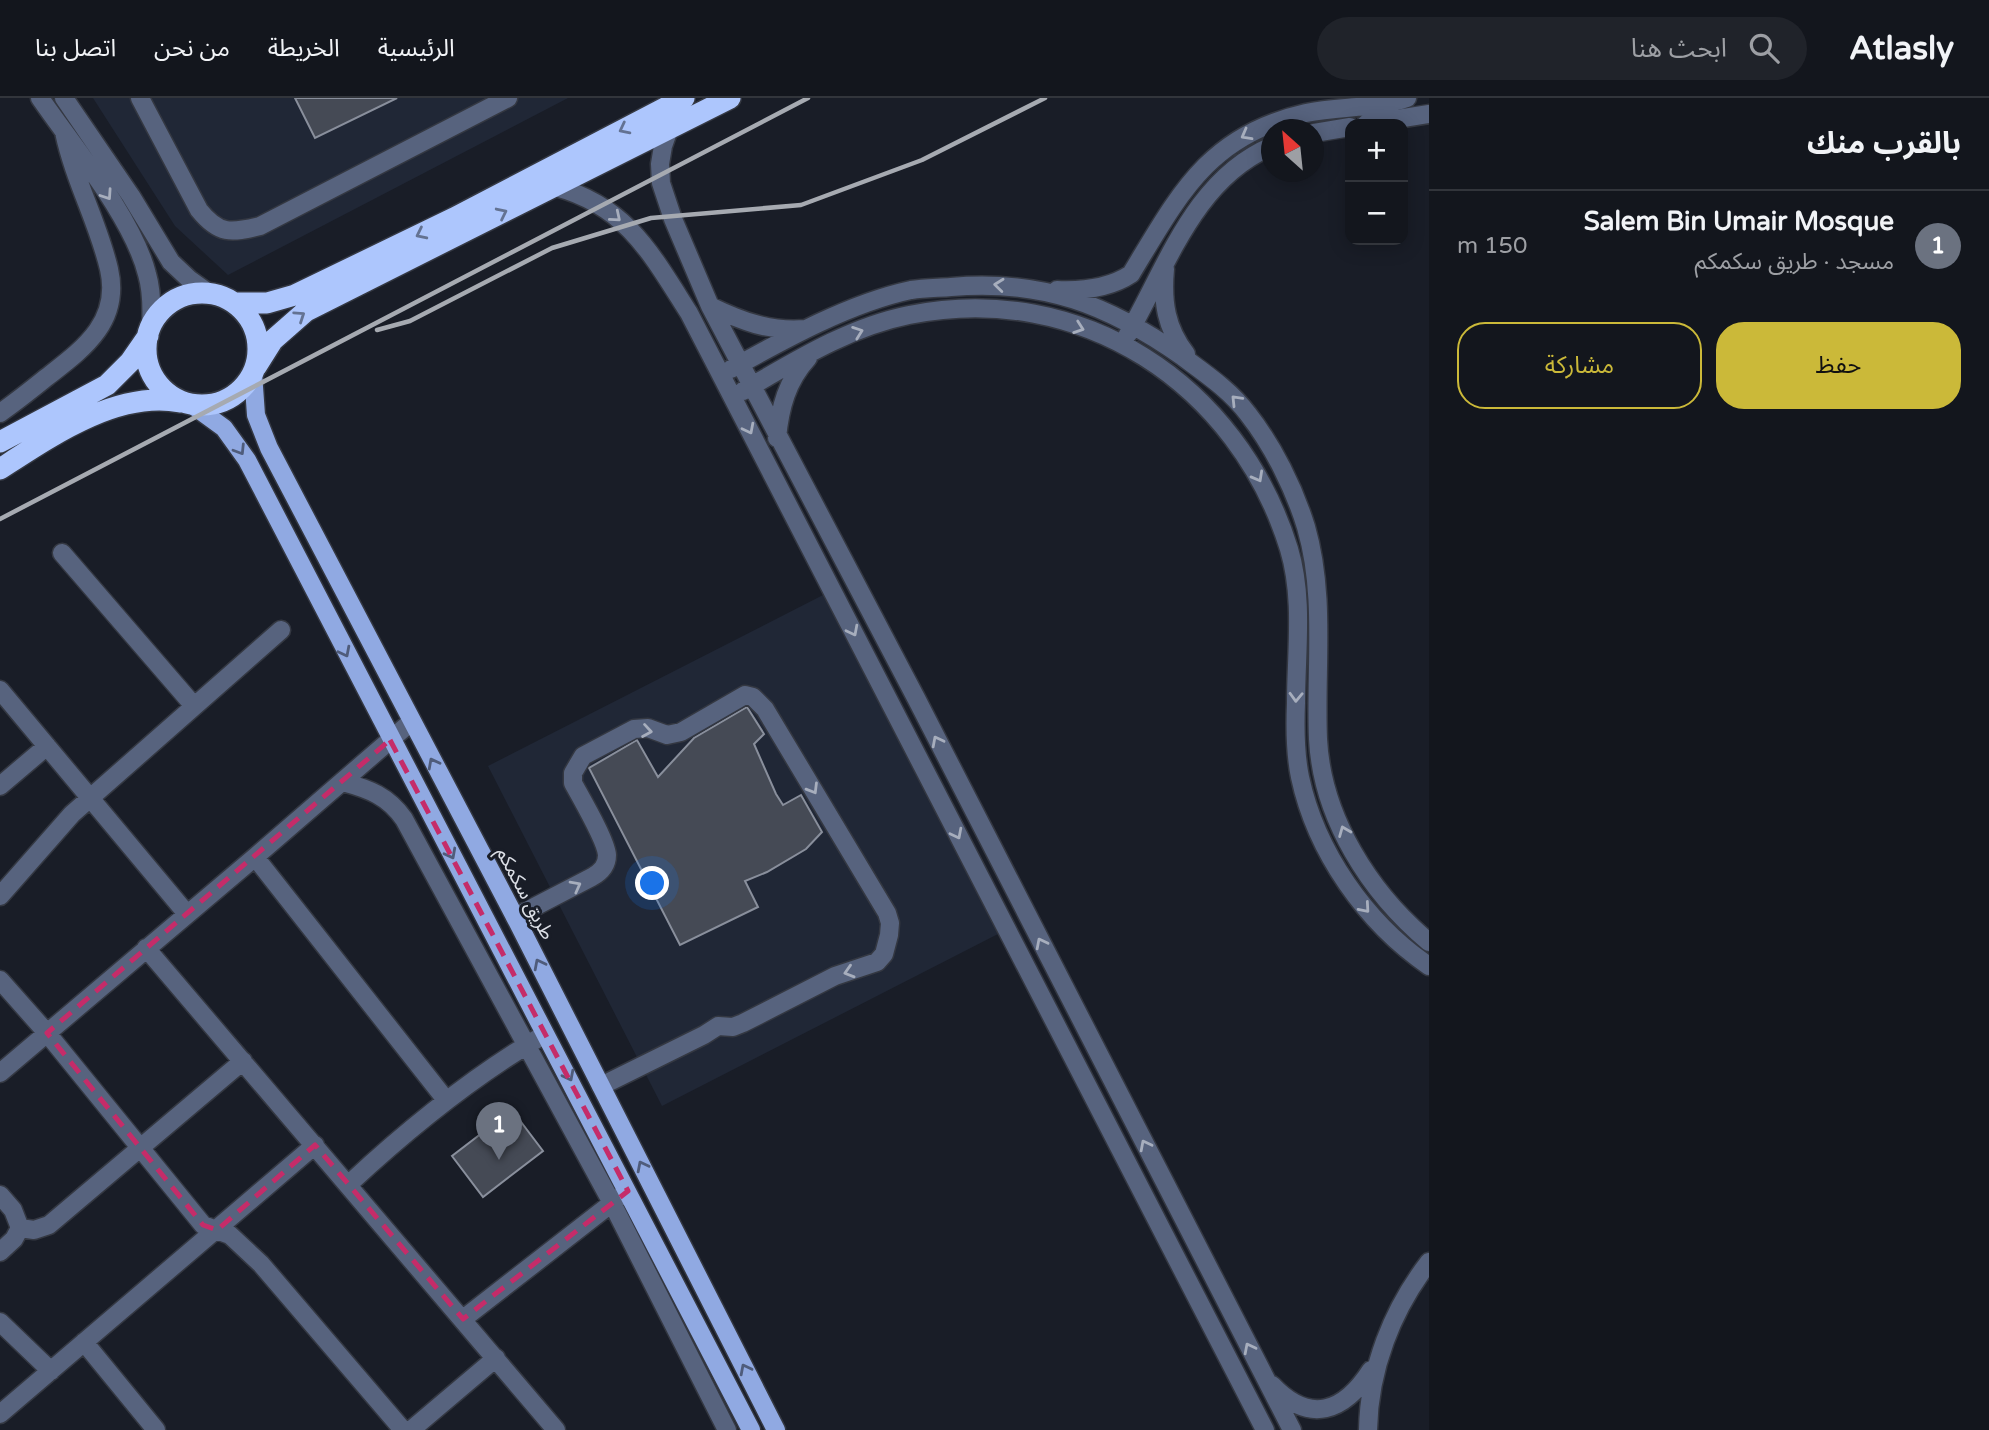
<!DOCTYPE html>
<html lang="ar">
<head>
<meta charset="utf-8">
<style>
  body { margin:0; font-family:"Varela Round","Noto Sans Arabic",sans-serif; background:#20232a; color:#f1f3f6; direction:rtl }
  .controls { position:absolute; right:21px; top:21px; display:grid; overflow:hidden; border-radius:14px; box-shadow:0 4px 18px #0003 }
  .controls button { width:63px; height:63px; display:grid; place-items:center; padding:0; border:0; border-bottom:2px solid #32353b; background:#13161d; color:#f1f3f6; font:35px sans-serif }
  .compass { position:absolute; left:1261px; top:21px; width:63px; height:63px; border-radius:50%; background:#13161d; box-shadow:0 4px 18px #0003; rotate:333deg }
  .you { position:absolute; left:653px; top:786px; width:24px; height:24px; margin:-18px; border:5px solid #fff; border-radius:50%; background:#1a73e8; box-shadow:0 0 0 10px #1a73e833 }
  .badge { display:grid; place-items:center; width:46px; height:46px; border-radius:50%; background:#cbb939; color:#fff; font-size:23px; font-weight:700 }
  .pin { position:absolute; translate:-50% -58px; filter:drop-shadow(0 2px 4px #0008) }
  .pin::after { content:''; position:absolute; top:37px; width:24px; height:21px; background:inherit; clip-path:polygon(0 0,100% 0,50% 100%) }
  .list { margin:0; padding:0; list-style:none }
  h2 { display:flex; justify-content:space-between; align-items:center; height:91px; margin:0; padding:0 28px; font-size:30px }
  h2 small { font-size:23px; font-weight:400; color:#9d9fa4 }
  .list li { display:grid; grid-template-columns:46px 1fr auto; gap:21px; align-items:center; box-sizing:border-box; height:112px; padding:0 28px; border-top:2px solid #32353b }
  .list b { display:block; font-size:26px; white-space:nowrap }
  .list p { margin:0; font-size:23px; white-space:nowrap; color:#9d9fa4 }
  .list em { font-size:23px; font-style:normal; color:#9d9fa4 }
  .actions { display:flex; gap:14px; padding:21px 28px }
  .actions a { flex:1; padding:16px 0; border:2px solid #cbb939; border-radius:28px; text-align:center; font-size:24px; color:#cbb939 }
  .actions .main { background:#cbb939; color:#111 }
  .icon { flex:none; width:38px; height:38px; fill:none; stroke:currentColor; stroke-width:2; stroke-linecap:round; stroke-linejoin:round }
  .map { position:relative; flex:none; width:1429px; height:1332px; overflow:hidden; direction:ltr }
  header { display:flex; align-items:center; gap:42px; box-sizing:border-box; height:98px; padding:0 35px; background:#13161d; border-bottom:2px solid #32353b }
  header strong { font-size:33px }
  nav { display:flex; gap:38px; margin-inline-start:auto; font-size:24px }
  .search { width:490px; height:63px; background:#20232a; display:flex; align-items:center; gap:18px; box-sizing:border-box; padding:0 24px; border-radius:38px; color:#9d9fa4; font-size:26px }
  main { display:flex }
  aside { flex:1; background:#13161d }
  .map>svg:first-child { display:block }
  .built { fill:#202736 }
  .building { fill:#454a55; stroke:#898f9c; stroke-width:2 }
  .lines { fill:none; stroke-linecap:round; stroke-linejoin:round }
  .minor-casing { stroke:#343842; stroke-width:21 }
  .major-casing { stroke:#343842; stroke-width:21 }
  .highway-casing { stroke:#343842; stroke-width:24 }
  .minor { stroke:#57637e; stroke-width:18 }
  .major { stroke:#90a9e2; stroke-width:18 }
  .highway { stroke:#adc6fd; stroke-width:21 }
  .rail { stroke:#a6aab1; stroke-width:4.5 }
  .oneway { stroke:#637292 }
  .oneway2 { stroke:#a7aebd }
  .oneway3 { stroke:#4f5c7b }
  .marked { fill:none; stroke:#c52c69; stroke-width:5; stroke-dasharray:14 9; stroke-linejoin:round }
  .labels { text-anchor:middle; stroke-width:6; stroke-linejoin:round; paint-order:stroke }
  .street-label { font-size:19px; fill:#dde0e7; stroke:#191d27 }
</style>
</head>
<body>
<header>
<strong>Atlasly</strong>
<div class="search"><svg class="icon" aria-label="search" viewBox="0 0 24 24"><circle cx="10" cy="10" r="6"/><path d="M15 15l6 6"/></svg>ابحث هنا</div>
<nav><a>الرئيسية</a><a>الخريطة</a><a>من نحن</a><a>اتصل بنا</a></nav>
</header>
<main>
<aside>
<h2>بالقرب منك<small></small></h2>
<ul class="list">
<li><span class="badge" style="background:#6b7280">1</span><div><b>Salem Bin Umair Mosque</b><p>مسجد · طريق سكمكم</p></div><em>150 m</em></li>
</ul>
<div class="actions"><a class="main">حفظ</a><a>مشاركة</a></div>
</aside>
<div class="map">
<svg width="1429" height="1332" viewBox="0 0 1429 1332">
  <rect width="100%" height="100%" fill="#191d27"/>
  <path class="built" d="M93 0H568L228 177 175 128Z
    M825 496 998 836 662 1008 488 668Z"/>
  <path class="building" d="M295 0H397L315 40Z
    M747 609 764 636 754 646 776 696 783 707 801 697 822 734 806 751 767 774 745 783 758 809 680 847 589 670 637 642 658 679 694 640Z
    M512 1012 543 1053 483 1099 452 1058Z"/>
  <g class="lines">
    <defs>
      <path id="minor" d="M40 0C73 48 133 120 147 176 152 193 152 211 151 229
        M64 0 131 98 171 164 189 181 210 196
        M140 0 199 112C219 137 231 135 260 128L508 0
        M1366 26 1429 16
        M669 31 663 48 660 66 661 85 673 121 710 208 916 600 1292 1332
        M1314 35 1350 29
        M556 89C627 108 652 157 689 215L1265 1332
        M1165 171C1162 204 1166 230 1186 256
        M1057 192C1082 193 1110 190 1131 176 1179 97 1208 37 1306 15 1339 8 1375 11 1407 0
        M710 208C741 223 770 234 805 231
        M1128 236C1167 169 1194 81 1272 48
        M731 271C785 241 850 205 911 192 924 190 938 190 951 189 1043 181 1109 207 1183 259 1206 276 1231 293 1248 316 1273 348 1294 390 1306 429 1326 498 1315 570 1318 641 1322 720 1370 795 1429 844
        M743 293C795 263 849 229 909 217 1081 182 1238 286 1289 451 1304 501 1296 554 1296 605 1295 629 1295 655 1300 679 1316 754 1366 825 1429 868
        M0 315C16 304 32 291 47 279 83 251 121 224 109 171 98 124 74 82 64 34
        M777 340C780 309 787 283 808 260
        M62 455 194 608
        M0 592 187 816
        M343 684C369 691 388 698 404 721L612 1105 727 1332
        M0 688 47 648
        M255 759 446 1002
        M0 798 72 716 281 532
        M515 819 592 779C601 774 607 768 607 757 606 742 581 700 573 685V675L583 658 634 631 648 630 667 637 681 634 745 597 753 599 765 611 887 815 890 825 889 837 884 856 877 864 835 878 743 925 733 929 718 928 704 937 601 988
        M146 850 556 1332
        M0 882 47 935 203 1127 230 1137 261 1166 403 1332
        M0 975 255 759 411 624
        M349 1086C407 1032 468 982 537 941
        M0 1097 13 1112 20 1130 14 1141 0 1154
        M20 1130 34 1132 49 1127 243 963
        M463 1221 621 1098
        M0 1224 51 1273
        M84 1244 156 1332
        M1272 1287C1310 1327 1344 1314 1371 1272
        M0 1316 315 1047
        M411 1332 496 1260
        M1368 1332C1369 1271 1392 1212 1429 1164"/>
      <path id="major" d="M253 275 256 317 269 350 515 819 776 1332
        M191 306 224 330 247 362 751 1332"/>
      <path id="highway" d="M146 251a56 56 0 1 1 112 0a56 56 0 1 1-112 0Z
        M235 205H267L295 197 454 120 684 0
        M256 269 273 242 306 213 730 0
        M0 344 107 287 130 264 148 238
        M0 371C51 338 117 292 180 304"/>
    </defs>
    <use href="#minor" class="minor-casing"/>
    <use href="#major" class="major-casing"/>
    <use href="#highway" class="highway-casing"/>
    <use href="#minor" class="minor"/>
    <use href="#major" class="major"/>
    <use href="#highway" class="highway"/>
    <path class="rail" d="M377 232 410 223 552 150 651 120 801 107 922 62 1045 0
      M0 421 808 0"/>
  </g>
  <defs><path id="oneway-chevron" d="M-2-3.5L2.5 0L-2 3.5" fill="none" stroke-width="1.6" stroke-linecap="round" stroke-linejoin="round" transform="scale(1.75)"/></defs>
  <g class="oneway">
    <use href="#oneway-chevron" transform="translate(624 31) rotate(153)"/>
    <use href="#oneway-chevron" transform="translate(502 115) rotate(-26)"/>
    <use href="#oneway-chevron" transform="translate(421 136) rotate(154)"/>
    <use href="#oneway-chevron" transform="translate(300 218) rotate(-34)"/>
  </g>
  <g class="oneway2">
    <use href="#oneway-chevron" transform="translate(1246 37) rotate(151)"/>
    <use href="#oneway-chevron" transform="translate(107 97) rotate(56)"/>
    <use href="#oneway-chevron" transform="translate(616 119) rotate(40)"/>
    <use href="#oneway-chevron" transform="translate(999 187) rotate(-174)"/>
    <use href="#oneway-chevron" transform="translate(1079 230) rotate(19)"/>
    <use href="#oneway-chevron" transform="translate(858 234) rotate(-20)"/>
    <use href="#oneway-chevron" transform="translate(1236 302) rotate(-134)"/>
    <use href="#oneway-chevron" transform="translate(749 331) rotate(63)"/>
    <use href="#oneway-chevron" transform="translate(1258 379) rotate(61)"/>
    <use href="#oneway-chevron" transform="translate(853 533) rotate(63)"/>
    <use href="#oneway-chevron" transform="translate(1296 599) rotate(92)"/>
    <use href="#oneway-chevron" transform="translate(647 633) rotate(9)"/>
    <use href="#oneway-chevron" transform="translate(937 643) rotate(-117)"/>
    <use href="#oneway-chevron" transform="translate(813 691) rotate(59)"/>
    <use href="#oneway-chevron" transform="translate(1344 733) rotate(-112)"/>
    <use href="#oneway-chevron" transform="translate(957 736) rotate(63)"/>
    <use href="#oneway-chevron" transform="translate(576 788) rotate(-28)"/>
    <use href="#oneway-chevron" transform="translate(1365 810) rotate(49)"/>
    <use href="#oneway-chevron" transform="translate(1041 845) rotate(-117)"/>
    <use href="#oneway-chevron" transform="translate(849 874) rotate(163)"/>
    <use href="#oneway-chevron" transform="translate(1145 1047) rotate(-117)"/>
    <use href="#oneway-chevron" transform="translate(1249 1250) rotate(-117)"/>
  </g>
  <g class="oneway3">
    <use href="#oneway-chevron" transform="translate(240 352) rotate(58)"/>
    <use href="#oneway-chevron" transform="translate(345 554) rotate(63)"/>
    <use href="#oneway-chevron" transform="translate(433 665) rotate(-118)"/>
    <use href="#oneway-chevron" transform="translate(451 756) rotate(62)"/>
    <use href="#oneway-chevron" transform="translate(539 866) rotate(-117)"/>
    <use href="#oneway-chevron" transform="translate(569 978) rotate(63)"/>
    <use href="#oneway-chevron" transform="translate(642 1068) rotate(-117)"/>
    <use href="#oneway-chevron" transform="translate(745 1271) rotate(-117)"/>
  </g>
  <path class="marked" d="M390 642 628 1093 463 1221 315 1047 217 1132 203 1127 47 935Z"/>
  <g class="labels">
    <g class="street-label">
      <text transform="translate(526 795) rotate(62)" y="7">طريق سكمكم</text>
    </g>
  </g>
</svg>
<div class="controls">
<button>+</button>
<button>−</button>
</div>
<svg class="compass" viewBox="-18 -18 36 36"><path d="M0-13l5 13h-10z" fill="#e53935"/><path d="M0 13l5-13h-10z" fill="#9d9fa4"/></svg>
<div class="you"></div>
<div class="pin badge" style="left:499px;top:1062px;background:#6b7280">1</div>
</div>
</main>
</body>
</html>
